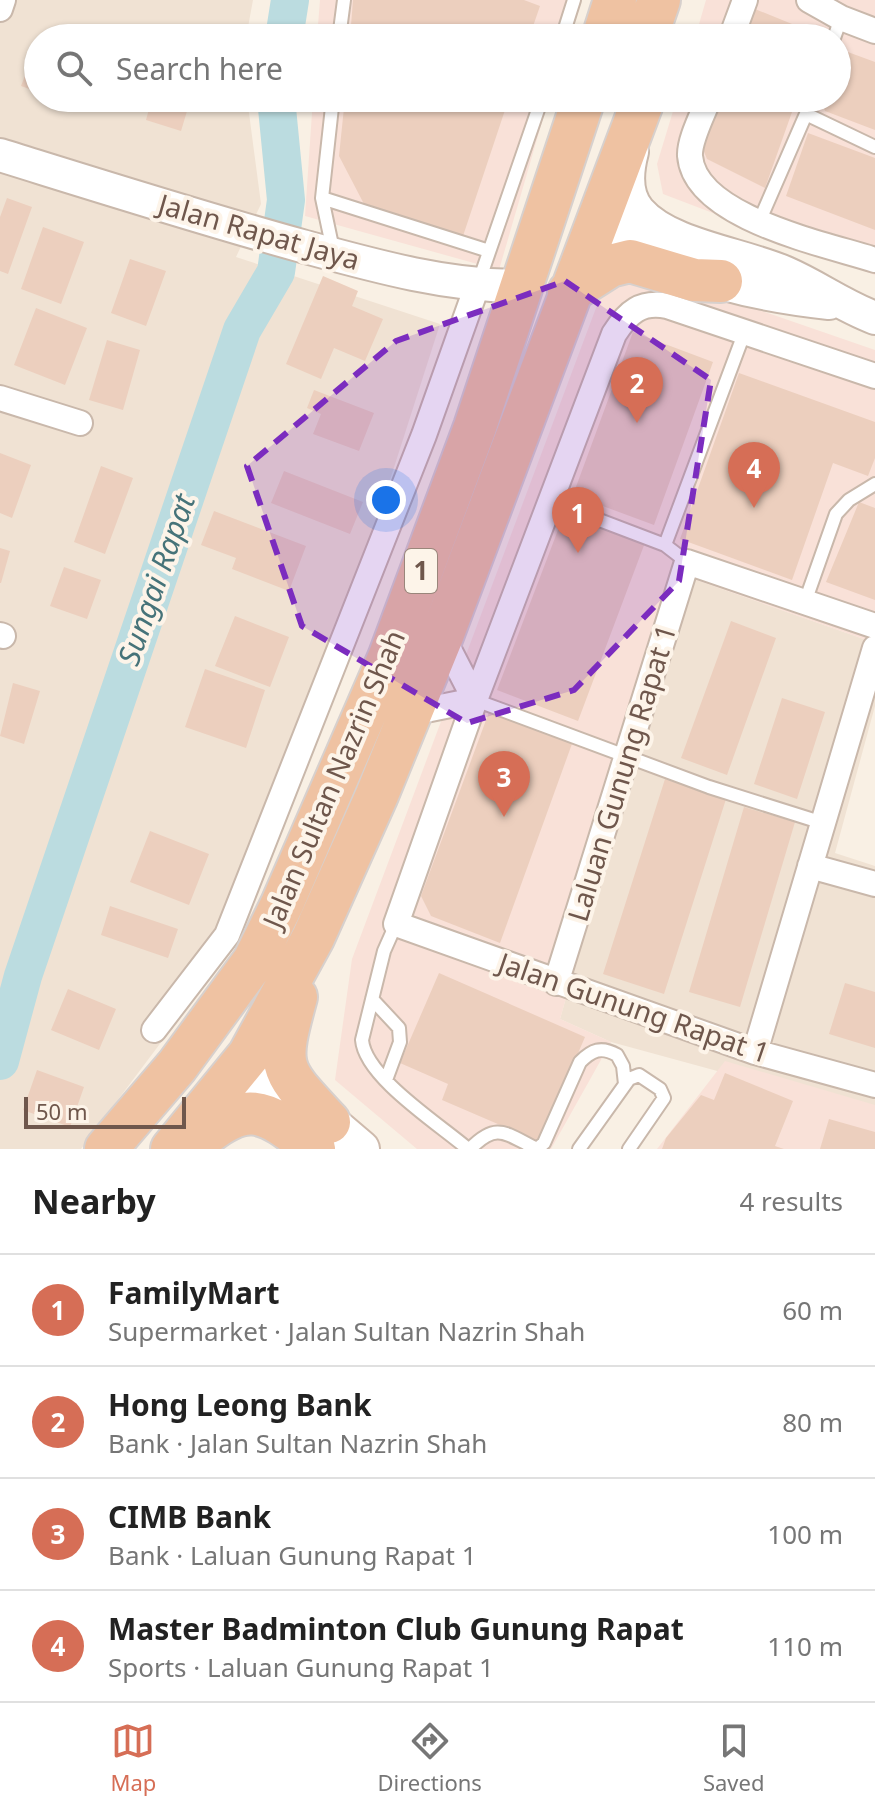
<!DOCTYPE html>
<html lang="en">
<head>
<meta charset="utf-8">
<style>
  body { margin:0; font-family:"Noto Sans",sans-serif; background:#f2f2f2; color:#222 }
  .scale { position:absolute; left:24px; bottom:20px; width:162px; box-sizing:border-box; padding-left:8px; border:4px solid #6f574c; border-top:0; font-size:22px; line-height:28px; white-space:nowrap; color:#6f574c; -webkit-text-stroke:6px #fdf4e9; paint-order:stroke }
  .you { position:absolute; left:386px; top:500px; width:28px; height:28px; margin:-20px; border:6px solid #fff; border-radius:50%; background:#1a73e8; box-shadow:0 0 0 12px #1a73e833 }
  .badge { display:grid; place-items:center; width:52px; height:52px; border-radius:50%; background:#d66e56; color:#fff; font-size:26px; font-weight:700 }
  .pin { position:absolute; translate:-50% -66px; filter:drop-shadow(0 2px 4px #0008) }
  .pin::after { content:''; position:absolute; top:42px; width:28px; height:24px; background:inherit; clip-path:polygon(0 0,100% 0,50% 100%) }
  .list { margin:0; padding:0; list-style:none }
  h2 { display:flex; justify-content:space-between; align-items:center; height:104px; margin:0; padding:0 32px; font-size:34px }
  h2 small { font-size:26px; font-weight:400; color:#767676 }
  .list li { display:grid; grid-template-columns:52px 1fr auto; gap:24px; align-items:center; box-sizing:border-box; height:112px; padding:0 32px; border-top:2px solid #e0e0e0 }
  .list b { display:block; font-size:30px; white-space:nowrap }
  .list p { margin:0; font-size:26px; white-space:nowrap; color:#767676 }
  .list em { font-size:26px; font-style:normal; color:#767676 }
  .icon { flex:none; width:44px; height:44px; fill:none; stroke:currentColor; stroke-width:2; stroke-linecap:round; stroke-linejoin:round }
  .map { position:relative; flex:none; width:875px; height:1149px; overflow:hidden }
  .search { position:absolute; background:#fff; box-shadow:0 2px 6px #0004; left:24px; right:24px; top:24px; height:88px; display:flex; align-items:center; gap:20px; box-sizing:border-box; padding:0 28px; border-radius:44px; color:#767676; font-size:30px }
  .sheet { height:552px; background:#fff }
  nav { display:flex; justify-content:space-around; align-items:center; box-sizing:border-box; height:112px; border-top:2px solid #e0e0e0; background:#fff; font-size:22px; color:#767676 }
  nav a { display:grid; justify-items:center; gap:4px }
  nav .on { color:#d66e56 }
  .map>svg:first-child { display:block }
  .residential { fill:#f0e2d3 }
  .commercial { fill:#f9e1d8 }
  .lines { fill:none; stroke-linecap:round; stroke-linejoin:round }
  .river { stroke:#bbdce0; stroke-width:38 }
  .building { fill:#eccfbe }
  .service-casing { stroke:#c9b8ab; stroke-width:16 }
  .minor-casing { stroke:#c9b8ab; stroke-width:28 }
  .tertiary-casing { stroke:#c9b8ab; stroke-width:36 }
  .secondary-casing { stroke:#cebaac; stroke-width:40 }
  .trunk-casing { stroke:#d7d0cd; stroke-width:46 }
  .service { stroke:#fff; stroke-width:12 }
  .minor { stroke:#fff; stroke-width:24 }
  .tertiary { stroke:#fff; stroke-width:32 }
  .secondary { stroke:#fff; stroke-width:36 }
  .trunk { stroke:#efc2a2; stroke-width:42 }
  .marked { fill:#7b2cbf; fill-opacity:0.2; stroke:#7b2cbf; stroke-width:6; stroke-dasharray:16 10; stroke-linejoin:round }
  .labels { text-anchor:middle; stroke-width:8; stroke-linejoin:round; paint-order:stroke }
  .shield { fill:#fdf4e9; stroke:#9a867b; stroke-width:2 }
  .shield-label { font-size:26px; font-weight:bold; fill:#6f574c }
  .street-label { font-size:28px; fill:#6f574c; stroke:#fdf4e9 }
  .water-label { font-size:30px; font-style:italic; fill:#467379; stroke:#fdf4e9 }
</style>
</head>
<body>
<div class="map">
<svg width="875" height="1149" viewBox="0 0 875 1149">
  <rect width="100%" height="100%" fill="#f9f0e4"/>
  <path class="residential" d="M0 0H253L246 38H38V98H247L261 204 236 257 440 324 246 929 81 1149H0Z
    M685 576 875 643V706L835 853 875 866V1114L611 1042 560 1019Z"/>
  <path class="commercial" d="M320 0H577L566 38H317Z
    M706 0H875V275L663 194 657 164 677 98H837V38H695Z
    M313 98H549L499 270 305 216Z
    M635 267 875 350V643L685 576 560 1019 611 1042 551 1149H417L335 1080 352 959 605 284Z
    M725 1061 875 1105V1149H657Z"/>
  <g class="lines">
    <path class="river" d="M284 38 290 0
      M0 1061 23 976 242 330 276 272 286 200 276 98"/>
  </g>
  <path class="building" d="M353 0H524L540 6 529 38H350Z
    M750 7 819 35 818 38H739Z
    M38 41V92L21 86Z
    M837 48 875 62V130L825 111 820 98H837Z
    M152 98H191L181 131 146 120Z
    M345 98H509L462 239 364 204 339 156Z
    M716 98H797L765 188 707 159 700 142Z
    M808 133 875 158V230L786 196Z
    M7 198 32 207 8 274 0 271V217Z
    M43 227 84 242 61 304 21 289Z
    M130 259 166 271 146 326 111 313Z
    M323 276 358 291 352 306 383 319 365 361 334 348 321 379 286 364Z
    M36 308 87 328 65 385 14 365Z
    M633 332 713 362 654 525 573 495Z
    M107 340 140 350 123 410 89 400Z
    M739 373 875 422V458L868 476 833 463 792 580 680 539Z
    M314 390 374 413 359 451 313 434 321 414 307 408Z
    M0 453 31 465 12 518 0 513Z
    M101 466 133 478 105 554 74 542Z
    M284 471 363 502 350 534 271 503Z
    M859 502 875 508V600L826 582Z
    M566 509 646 540 578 721 497 690Z
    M214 511 306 546 289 591 232 569 236 558 201 545Z
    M0 548 10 551 1 583H0Z
    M64 567 101 580 87 619 50 606Z
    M235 616 289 637 270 687 215 666Z
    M731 621 776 638 727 775 681 758Z
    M205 669 265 690 246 748 185 727Z
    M13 683 40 691 24 744 0 736Z
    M782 698 825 712 797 799 754 784Z
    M489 712 573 741 500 943 431 916 421 896Z
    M665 779 726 799 664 994 603 974Z
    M744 807 795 822 740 1007 689 992Z
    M150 831 209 854 189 905 130 882Z
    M110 906 178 929 168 958 101 935Z
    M439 973 585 1037 540 1142 442 1100 448 1084 400 1063Z
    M845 983 875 992V1048L829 1034Z
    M68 989 116 1009 99 1050 51 1030Z
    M37 1070 84 1087 70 1127 23 1110Z
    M725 1073 793 1101 775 1146 784 1149H662L666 1138 701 1095 714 1100Z
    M829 1119 875 1132V1149H820Z"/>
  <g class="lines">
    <defs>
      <path id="service" d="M339 38 344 0
        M562 38 574 0
        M834 38 841 18
        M333 98 322 198 489 251
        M808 115 875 147
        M322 198 333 250
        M759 222 813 98
        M478 284 542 98
        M552 502 665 545 687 562
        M665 545 745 331
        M805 602 836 514 849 500 875 484
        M475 700 709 787 823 823
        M396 924 384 951 362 1040C365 1077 439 1124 468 1149
        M372 999 399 1028 400 1042 386 1080
        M470 1149C497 1121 506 1134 537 1149L544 1143 580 1062C592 1050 601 1046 617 1055L623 1066 625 1084
        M579 1149 629 1079 639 1075 660 1089 664 1098 629 1149"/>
      <path id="minor" d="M809 0 841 18 875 31
        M0 9 3 0
        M731 38 745 0
        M709 98C703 114 689 140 690 156 695 218 826 244 875 260
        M875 376 667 306C641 301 628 312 614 334L475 700 396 924 755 1052 875 1085
        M0 398 80 423
        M0 635 3 636
        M442 636 475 700
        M411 713 475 700
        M810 866 875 884
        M556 983 687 562 875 626
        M154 1030 227 935 424 435 477 286
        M755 1052 875 648"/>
      <path id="tertiary" d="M632 152C627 171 625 195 639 211 669 246 744 254 786 273 818 287 841 305 875 318
        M0 155C100 186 201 218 302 246 375 266 446 286 522 286
        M600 212C647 274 755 295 829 303"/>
      <path id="secondary" d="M239 1067 310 1129
        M307 1103 361 1149"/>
      <path id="trunk" d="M603 38 615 0
        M646 38 659 0
        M569 292 610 266 630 261 694 280 721 281
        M296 997C276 1070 279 1068 329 1122
        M193 1145C245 1098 263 1107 314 1149
        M106 1149 177 1066 254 961 282 904 389 658 475 427 584 98
        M172 1149 249 1055 313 938 377 795 442 636 644 98"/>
    </defs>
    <use href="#service" class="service-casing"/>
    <use href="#minor" class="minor-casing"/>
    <use href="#tertiary" class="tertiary-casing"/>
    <use href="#secondary" class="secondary-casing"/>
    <use href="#trunk" class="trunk-casing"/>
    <use href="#service" class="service"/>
    <use href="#minor" class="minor"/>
    <use href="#tertiary" class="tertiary"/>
    <use href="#secondary" class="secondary"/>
    <use href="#trunk" class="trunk"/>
  </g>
  <path class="marked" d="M565 281 711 380 679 581 574 690 467 723 302 626 247 466 396 341Z"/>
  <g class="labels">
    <rect class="shield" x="405" y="549" width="32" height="44" rx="6"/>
    <g class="shield-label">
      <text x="421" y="580">1</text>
    </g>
    <g class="street-label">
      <text transform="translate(259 232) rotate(16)" y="10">Jalan Rapat Jaya</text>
      <text transform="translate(622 773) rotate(-73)" y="10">Laluan Gunung Rapat 1</text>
      <text transform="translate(334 779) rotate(-67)" y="10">Jalan Sultan Nazrin Shah</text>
      <text transform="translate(634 1008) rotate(19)" y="10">Jalan Gunung Rapat 1</text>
    </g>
    <g class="water-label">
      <text transform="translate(157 580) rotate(-71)" y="10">Sungai Rapat</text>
    </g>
  </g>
</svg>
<div class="scale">50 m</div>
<div class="you"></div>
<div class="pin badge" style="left:578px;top:553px">1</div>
<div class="pin badge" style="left:637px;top:423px">2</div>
<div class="pin badge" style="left:504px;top:817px">3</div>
<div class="pin badge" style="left:754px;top:508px">4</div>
<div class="search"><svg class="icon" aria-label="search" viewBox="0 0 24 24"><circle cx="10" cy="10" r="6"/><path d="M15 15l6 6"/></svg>Search here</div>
</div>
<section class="sheet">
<h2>Nearby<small>4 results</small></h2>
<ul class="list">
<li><span class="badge">1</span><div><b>FamilyMart</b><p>Supermarket · Jalan Sultan Nazrin Shah</p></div><em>60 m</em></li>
<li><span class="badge">2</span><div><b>Hong Leong Bank</b><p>Bank · Jalan Sultan Nazrin Shah</p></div><em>80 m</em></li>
<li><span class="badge">3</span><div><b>CIMB Bank</b><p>Bank · Laluan Gunung Rapat 1</p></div><em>100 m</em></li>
<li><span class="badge">4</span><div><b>Master Badminton Club Gunung Rapat</b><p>Sports · Laluan Gunung Rapat 1</p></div><em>110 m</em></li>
</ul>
</section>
<nav>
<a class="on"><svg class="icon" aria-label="map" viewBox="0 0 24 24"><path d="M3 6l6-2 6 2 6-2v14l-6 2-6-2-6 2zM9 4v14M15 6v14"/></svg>Map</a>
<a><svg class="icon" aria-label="directions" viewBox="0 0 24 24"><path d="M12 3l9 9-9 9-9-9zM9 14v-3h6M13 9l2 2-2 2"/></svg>Directions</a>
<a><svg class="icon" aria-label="saved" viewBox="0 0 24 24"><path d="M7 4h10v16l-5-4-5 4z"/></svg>Saved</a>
</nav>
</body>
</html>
